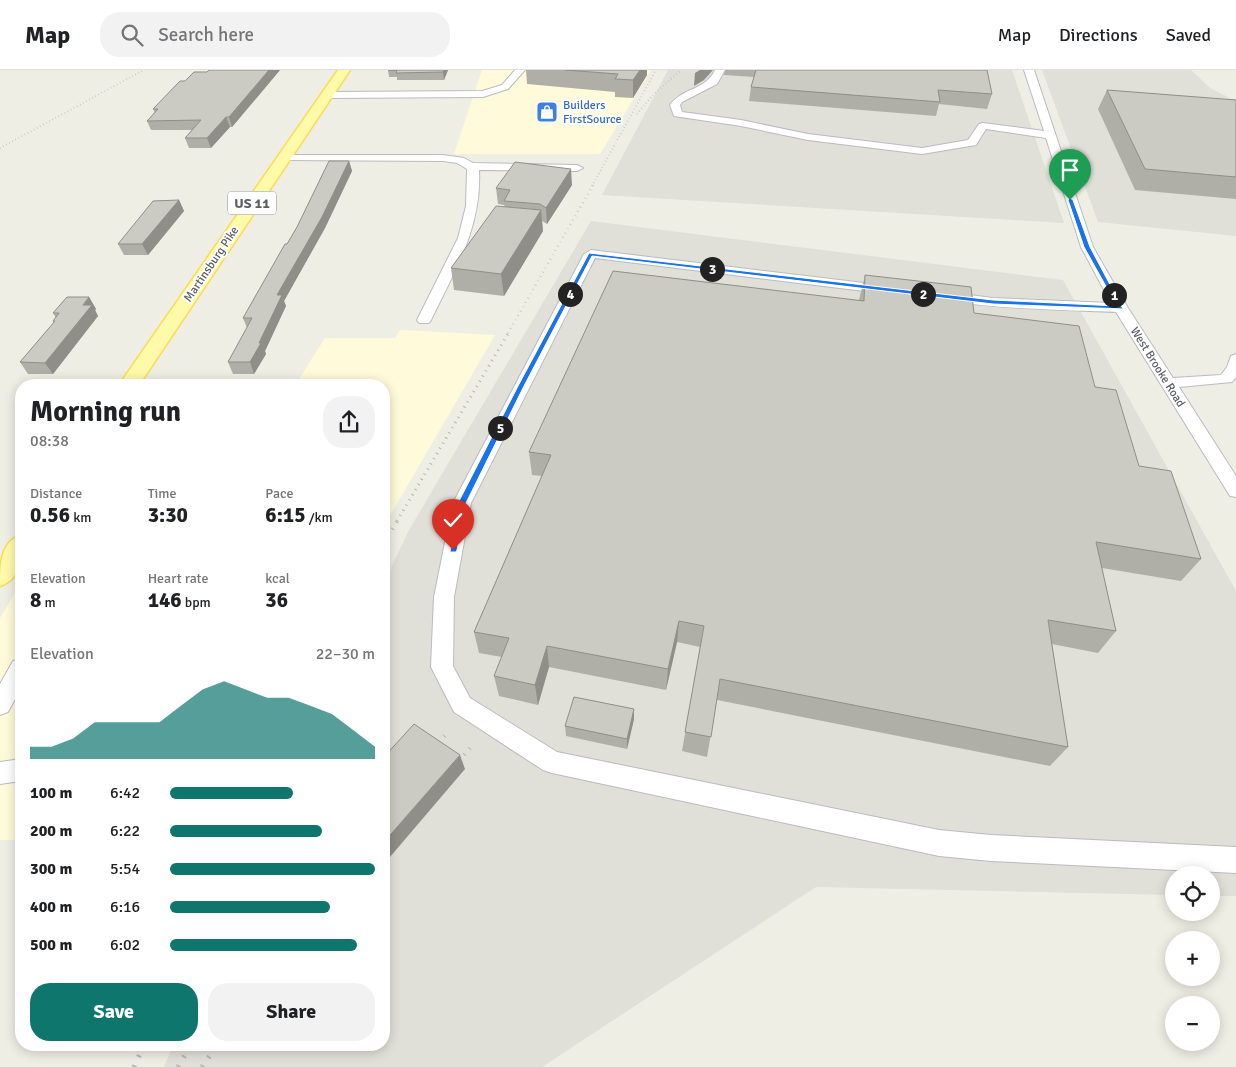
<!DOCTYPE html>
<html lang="en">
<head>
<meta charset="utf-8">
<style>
  body { margin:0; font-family:Signika,sans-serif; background:#f2f2f2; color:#202124; height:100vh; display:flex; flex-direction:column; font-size:19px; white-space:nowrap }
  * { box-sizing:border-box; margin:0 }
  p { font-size:16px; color:#757577 }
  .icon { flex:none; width:28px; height:28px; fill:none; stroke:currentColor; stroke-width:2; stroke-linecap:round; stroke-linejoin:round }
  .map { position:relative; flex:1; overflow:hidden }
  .drawer { position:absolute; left:15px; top:309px; width:375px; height:672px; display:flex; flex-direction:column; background:#fff; border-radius:20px; box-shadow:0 2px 12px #0003 }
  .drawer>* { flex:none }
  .controls { position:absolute; left:1165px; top:796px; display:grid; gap:10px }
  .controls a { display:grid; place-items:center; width:55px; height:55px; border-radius:50%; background:#fff; box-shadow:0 2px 12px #0003; font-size:25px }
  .pin { position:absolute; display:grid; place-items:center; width:42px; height:42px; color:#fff; margin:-51px -21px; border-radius:50% 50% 50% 0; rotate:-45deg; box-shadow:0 0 5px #0007 }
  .pin .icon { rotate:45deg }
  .km { position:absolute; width:25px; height:25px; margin:-12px; border-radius:50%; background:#222; color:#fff; font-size:14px; line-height:25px; text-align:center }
  .round { display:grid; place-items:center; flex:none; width:52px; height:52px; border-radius:20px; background:#f2f2f2 }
  .overview { display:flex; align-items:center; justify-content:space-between; height:85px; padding:0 15px }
  h1 { font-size:28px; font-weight:700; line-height:38px }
  .stats { display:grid; grid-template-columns:repeat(3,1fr); gap:8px; height:85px; padding:5px 15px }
  .stats div { display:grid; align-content:center }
  .stats b { font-size:21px; font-weight:700 }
  .stats small { font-size:14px; font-weight:400 }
  .stats p { font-size:14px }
  .chart { height:140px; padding:10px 15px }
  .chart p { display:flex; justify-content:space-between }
  .chart svg { width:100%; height:90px; margin-top:5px; fill:#0f766e; opacity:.7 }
  .button { display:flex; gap:10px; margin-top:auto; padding:10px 15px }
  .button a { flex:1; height:58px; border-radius:20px; background:#0f766e; color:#fff; font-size:20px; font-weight:700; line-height:58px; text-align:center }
  .button a+a { background:#f2f2f2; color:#202124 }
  ul { padding:0 15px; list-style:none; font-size:16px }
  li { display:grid; grid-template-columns:80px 60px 1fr; align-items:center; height:38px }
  li i { height:12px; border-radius:6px; background:#0f766e }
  header { display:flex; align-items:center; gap:30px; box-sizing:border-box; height:70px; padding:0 25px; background:#fff; border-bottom:1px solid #e0e0e0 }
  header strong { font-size:24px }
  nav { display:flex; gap:28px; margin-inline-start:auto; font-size:18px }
  .search { width:350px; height:45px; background:#f2f2f2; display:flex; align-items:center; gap:12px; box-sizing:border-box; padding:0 18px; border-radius:20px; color:#757577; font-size:19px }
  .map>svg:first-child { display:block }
  .commercial { fill:#fffad9 }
  .industrial { fill:#e0dfd8 }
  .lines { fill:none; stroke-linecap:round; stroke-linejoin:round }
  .minor-casing { stroke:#b9bbc0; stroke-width:2 }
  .major-casing { stroke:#fadc52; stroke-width:3 }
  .minor { fill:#fff; fill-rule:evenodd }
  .major { fill:#fffaa9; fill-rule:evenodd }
  .rail-far4 { stroke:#b5b6b6; stroke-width:2; stroke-dasharray:0.5 3; stroke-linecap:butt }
  .rail-far3 { stroke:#b5b6b6; stroke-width:2.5; stroke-dasharray:0.5 4.5; stroke-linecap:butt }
  .rail-far2 { stroke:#b5b6b6; stroke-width:3; stroke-dasharray:1 5; stroke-linecap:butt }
  .rail-far1 { stroke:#b5b6b6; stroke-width:4; stroke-dasharray:1 7; stroke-linecap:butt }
  .rail { stroke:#b5b6b6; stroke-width:5; stroke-dasharray:2 9; stroke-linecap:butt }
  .wall { fill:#afafa8 }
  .shaded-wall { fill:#8f8e88 }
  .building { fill:#cccbc3; stroke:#8f8e88 }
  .route { fill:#1a73e8; stroke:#fff }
  .labels { text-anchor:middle; stroke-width:4; stroke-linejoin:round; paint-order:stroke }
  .far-shop-label { font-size:12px; fill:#366cbe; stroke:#fff; text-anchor:start }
  .far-street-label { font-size:12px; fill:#5c5f65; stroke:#fff }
  .shield { fill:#fff; stroke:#8d8f93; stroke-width:1 }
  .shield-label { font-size:14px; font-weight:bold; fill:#5c5f65 }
</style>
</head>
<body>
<header>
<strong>Map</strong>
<div class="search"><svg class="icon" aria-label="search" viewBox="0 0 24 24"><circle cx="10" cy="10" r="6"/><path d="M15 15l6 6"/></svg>Search here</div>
<nav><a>Map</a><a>Directions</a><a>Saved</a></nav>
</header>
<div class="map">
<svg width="1236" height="997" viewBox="0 0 1236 997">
  <rect width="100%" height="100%" fill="#efeee4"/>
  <path class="commercial" d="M 482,0 L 651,0 L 600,84 L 454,84 Z
    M 400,260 L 495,265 L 384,456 L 384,315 L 295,315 L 325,268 L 395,268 Z
    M 21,513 L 21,770 L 0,770 L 0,548 Z"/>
  <path class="industrial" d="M 668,0 L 1012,0 L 1064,153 L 602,125 Z
    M 1042,0 L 1191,0 L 1210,18 L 1236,31 L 1236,166 L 1098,152 Z
    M 591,151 L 1063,210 L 1236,521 L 1236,826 L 1211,826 L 1211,805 L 1174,805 L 1174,825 L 816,817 L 542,997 L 164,997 L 173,975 L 384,975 L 384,513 L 409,460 Z"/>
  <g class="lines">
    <g class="minor-casing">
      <path id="minor" d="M 515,0 L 525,0 L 508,19 L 483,27 L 327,28 L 322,25 L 327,22 L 482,21 L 502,15 Z
        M 715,0 L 725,0 L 717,14 L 682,32 L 680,35 L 682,42 L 741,50 L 808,64 L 922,78 L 968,70 L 979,54 L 983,53 L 1044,61 L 1024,0 L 1034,0 L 1093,177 L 1128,238 L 1173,308 L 1221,305 L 1227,297 L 1231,286 L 1236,284 L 1236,307 L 1232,312 L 1179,317 L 1236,406 L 1236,427 L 1230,426 L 1116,242 C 1093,241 947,238 938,226 L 945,222 L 993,228 L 1111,233 L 1081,177 L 1046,68 L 986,59 L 976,75 L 922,84 L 808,70 L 741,56 L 674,46 L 670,35 C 683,17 705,21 715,0 Z
        M 283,85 L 443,85 L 464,88 L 473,93 L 577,95 L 583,98 L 577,101 L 479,100 C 482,157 455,200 431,250 L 429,253 L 419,253 L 417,250 L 458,168 L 466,136 L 467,99 L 457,93 L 443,91 L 279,90 L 277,88 Z
        M 591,180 L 889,216 L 896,220 L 889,224 L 595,188 L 471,433 L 454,527 L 453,596 L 470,628 L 557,682 L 939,760 L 991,765 L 1236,777 L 1236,803 L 991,791 L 939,786 L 552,703 L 543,700 L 454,642 L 431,597 L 434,527 L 453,433 L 584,184 Z
        M 21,589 L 21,618 L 8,642 L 0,645 L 0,614 L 13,591 Z
        M 21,689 L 21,711 L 0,714 L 0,692 Z"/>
    </g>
    <g class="major-casing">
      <path id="major" d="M 338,0 L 350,0 L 139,315 L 119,315 Z
        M 21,465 C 22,485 22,509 0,516 C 0,496 0,472 21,465 Z"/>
    </g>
    <use href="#minor" class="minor"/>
    <use href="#major" class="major"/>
    <path class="rail-far4" d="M 637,44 L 652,26 L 681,0
      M 0,78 L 144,0
      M 592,116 L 656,0"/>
    <path class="rail-far3" d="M 508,263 L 593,115"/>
    <path class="rail-far2" d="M 397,451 L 509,262"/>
    <path class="rail-far1" d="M 384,473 L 398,450
      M 433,678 L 449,661
      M 459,691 L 470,678"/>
    <path class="rail" d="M 456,694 L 460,690
      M 134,997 L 144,975
      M 178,997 L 191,975
      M 202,997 L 217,975"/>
  </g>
  <path class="wall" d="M 280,0 L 232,57 L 230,57 L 211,78 L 189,78 L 185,68 L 192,60 L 151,60 L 147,51 L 155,43 L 153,39 L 185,11 Z
    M 388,0 L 448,0 L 444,10 L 397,10 L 397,7 L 389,7 Z
    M 526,0 L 647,0 L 647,5 L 633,28 L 615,27 L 615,22 L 527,14 Z
    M 725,0 L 987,0 L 992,24 L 987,39 L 939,34 L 936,46 L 749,31 L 751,17 L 754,7 L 724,5 Z
    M 1107,20 L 1236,30 L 1236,129 L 1135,120 L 1098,39 Z
    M 349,91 L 352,101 L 325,158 L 284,231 L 286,236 L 265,281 L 266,284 L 254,304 L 233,304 L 228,292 L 247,258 L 243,248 L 287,174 Z
    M 572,115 L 547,154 L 542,151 L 543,161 L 504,226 L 454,220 L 451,198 L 505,137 L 504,135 L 498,134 L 496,118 Z
    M 179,130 L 184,141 L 148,185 L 124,185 L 118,174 Z
    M 865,205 L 974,243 L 1095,317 L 1139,396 L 1201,489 L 1181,511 L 1102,498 L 1116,561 L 1098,583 L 1052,574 L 1068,677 L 1050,696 L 717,630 L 707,687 L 682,681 L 700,577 L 677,572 L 666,620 L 549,597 L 538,635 L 499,626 L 494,606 L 502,587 L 479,583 L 474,562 L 542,406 L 532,405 L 529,382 L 859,230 Z
    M 89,227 L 96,239 L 95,240 L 98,246 L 53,304 L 28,304 L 20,292 L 54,253 L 53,251 L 56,248 L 53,243 Z
    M 634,649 L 627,679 L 566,666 L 565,656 Z"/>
  <path class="shaded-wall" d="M 269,0 L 280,0 L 232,57 L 229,47 Z
    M 444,0 L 448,0 L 444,10 L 443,2 Z
    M 640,0 L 647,0 L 647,5 L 633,28 L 633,10 Z
    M 700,0 L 713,0 L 704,10 L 694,16 L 695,3 Z
    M 226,47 L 230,57 L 211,78 L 207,68 Z
    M 349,91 L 352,101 L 325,158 L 284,231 L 286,236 L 265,281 L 266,284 L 254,304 L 250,292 L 259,273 L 277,225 Z
    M 571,99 L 572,115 L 547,154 L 546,138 Z
    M 179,130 L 184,141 L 148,185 L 142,174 Z
    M 541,140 L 543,161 L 504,226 L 501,204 Z
    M 89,227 L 96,239 L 95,240 L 98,246 L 53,304 L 45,293 L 83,235 Z
    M 679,551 L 677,572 L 666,620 L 668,599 Z
    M 547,576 L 549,597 L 538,635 L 535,615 Z
    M 634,639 L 634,649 L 627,679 L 627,669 Z
    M 460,685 L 465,699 L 384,794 L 384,772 Z"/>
  <path class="building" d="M 209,0 L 269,0 L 229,47 L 226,47 L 207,68 L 185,68 L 201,50 L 147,51 L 158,39 L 153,39 L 180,11 L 185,11 L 194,2 L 207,2 Z
    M 388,0 L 444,0 L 443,2 L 396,3 L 397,0 Z
    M 565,0 L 640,0 L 633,10 L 615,9 L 618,4 Z
    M 756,0 L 987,0 L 992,24 L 938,20 L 940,32 L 751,17 Z
    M 1107,20 L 1236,30 L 1236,107 L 1145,99 Z
    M 329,91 L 349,91 L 322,147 L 277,225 L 282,225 L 259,273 L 261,273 L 250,292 L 228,292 L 252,248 L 243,248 L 285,174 L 287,174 L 297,157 Z
    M 515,92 L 571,99 L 546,138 L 540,134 L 504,131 L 510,120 L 496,118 Z
    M 179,130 L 142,174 L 118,174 L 153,131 Z
    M 496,136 L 541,140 L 501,204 L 451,198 Z
    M 613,201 L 864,231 L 865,205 L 971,217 L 974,243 L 1079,256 L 1095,317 L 1116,320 L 1139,396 L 1171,401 L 1201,489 L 1096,472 L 1116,561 L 1048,550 L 1068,677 L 720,609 L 711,667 L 685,662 L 704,556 L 679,551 L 668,599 L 547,576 L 535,615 L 494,606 L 509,568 L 474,562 L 551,385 L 529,382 Z
    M 67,227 L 89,227 L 83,235 L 92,235 L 45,293 L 20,292 L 55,251 L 53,251 L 59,243 L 53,243 Z
    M 574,627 L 634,639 L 627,669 L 565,656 Z
    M 414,654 L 460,685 L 384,772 L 384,687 Z"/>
  <path class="route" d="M 1070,128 L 1073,130 L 1090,177 L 1123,239 L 993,234 L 592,186 L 524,316 L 466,433 L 457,480 L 456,482 L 450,482 L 458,433 L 518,316 L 589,183 L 993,230 L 1117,236 L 1084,177 L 1068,130 Z"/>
  <defs>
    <g id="shop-square" transform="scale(1.125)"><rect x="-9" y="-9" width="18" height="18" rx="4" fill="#3f7fe0" stroke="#fff"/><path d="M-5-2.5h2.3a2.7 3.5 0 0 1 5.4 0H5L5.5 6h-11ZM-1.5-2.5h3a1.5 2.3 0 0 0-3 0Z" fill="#fff"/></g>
  </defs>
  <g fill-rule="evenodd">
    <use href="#shop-square" x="547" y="42"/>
  </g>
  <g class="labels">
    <g class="far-shop-label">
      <text x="563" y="39">Builders<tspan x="563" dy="14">FirstSource</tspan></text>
    </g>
    <g class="far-street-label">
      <text transform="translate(211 194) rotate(-56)" y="4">Martinsburg Pike</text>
      <text transform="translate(1158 297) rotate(58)" y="4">West Brooke Road</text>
    </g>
    <rect class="shield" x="228" y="121.5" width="48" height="23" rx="4"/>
    <g class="shield-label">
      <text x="252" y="138">US 11</text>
    </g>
  </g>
</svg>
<div class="controls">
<a><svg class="icon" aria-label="locate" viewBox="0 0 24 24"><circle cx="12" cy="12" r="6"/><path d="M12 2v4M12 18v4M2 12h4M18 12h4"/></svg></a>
<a>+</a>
<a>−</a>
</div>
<div class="pin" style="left:1070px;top:130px;background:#1e9e55"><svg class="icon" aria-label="arrive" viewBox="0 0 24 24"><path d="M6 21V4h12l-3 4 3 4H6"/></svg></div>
<div class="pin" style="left:453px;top:480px;background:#d93025"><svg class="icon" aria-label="check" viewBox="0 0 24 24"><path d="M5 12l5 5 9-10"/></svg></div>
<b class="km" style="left:1114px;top:225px">1</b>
<b class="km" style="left:923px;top:224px">2</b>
<b class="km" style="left:712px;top:199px">3</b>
<b class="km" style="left:570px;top:224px">4</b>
<b class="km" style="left:500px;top:358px">5</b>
<section class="drawer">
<div class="overview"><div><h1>Morning run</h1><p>08:38</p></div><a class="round"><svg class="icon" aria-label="share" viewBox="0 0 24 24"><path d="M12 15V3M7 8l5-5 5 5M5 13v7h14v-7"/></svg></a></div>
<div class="stats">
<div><p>Distance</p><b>0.56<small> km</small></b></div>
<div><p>Time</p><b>3:30</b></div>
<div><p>Pace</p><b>6:15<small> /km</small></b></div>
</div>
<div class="stats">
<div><p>Elevation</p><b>8<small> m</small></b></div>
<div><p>Heart rate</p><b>146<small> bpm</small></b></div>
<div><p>kcal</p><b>36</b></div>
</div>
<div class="chart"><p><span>Elevation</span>22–30 m</p>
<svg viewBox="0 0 160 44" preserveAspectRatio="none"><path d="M0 44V38L10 38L20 34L30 26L40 26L50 26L60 26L70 18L80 10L90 6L100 10L110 14L120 14L130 18L140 22L150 30L160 38V44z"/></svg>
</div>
<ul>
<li><b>100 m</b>6:42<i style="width:60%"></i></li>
<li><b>200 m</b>6:22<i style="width:74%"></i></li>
<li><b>300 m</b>5:54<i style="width:100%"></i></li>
<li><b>400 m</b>6:16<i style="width:78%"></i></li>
<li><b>500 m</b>6:02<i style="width:91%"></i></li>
</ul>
<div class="button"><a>Save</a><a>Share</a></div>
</section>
</div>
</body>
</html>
